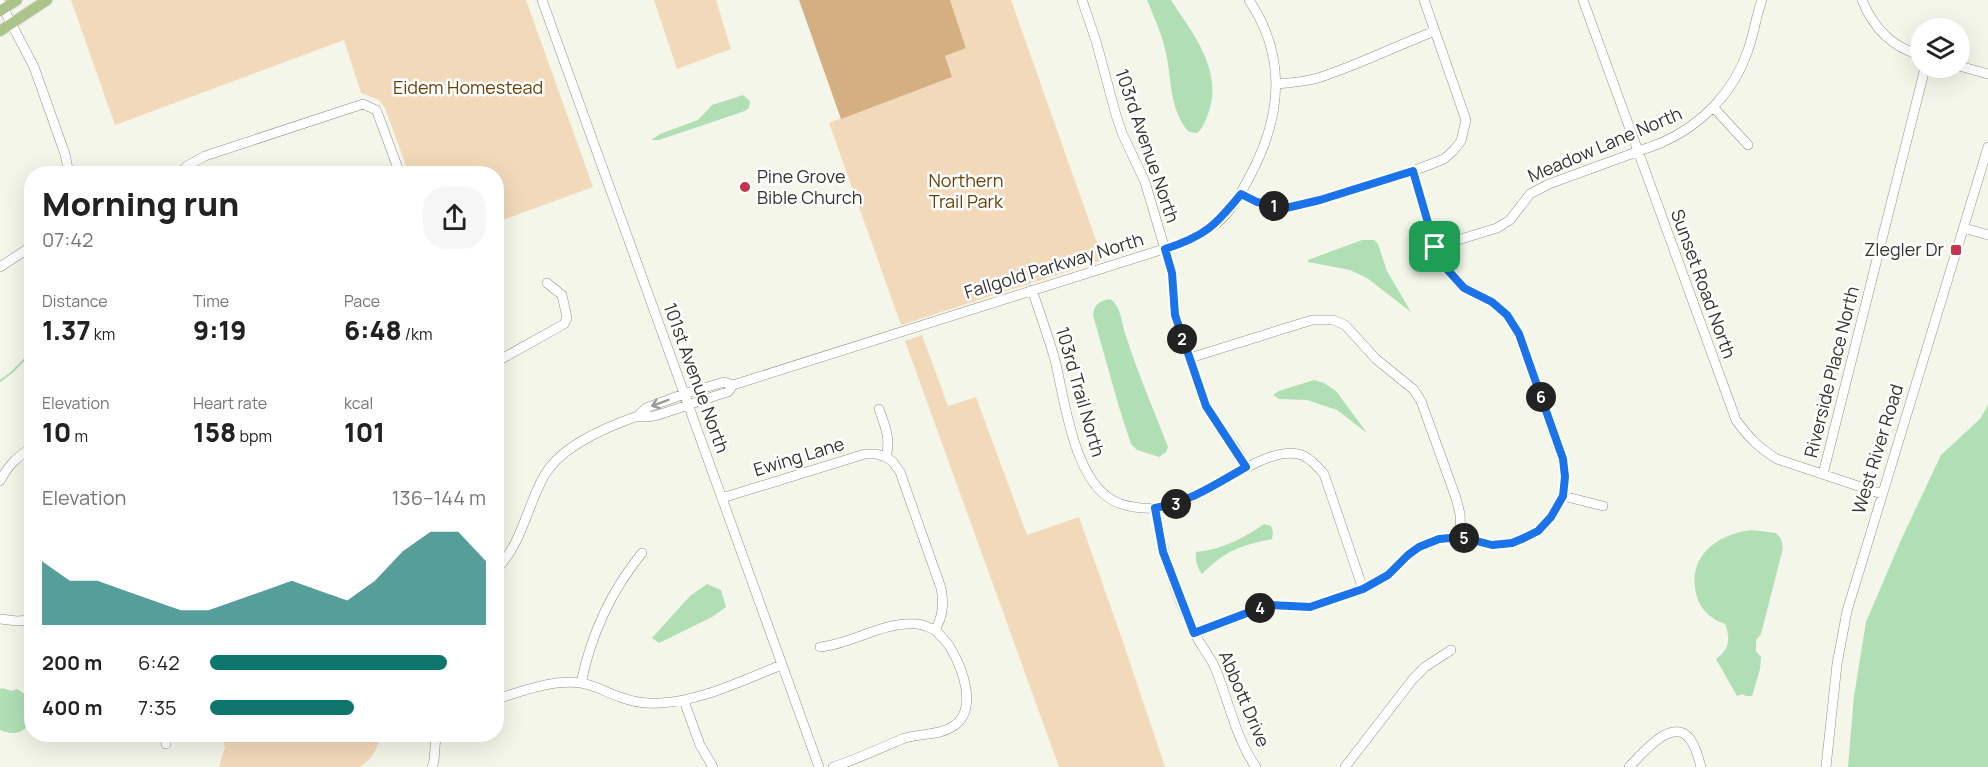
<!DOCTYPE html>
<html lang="en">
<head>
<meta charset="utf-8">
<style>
  body { margin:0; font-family:Manrope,sans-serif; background:#f6f6f6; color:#222; height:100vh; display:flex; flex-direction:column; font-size:22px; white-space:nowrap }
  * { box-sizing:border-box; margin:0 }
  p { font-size:20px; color:#767676 }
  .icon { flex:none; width:33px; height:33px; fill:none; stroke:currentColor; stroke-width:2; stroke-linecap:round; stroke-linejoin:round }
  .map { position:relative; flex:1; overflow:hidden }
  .side { position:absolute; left:24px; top:166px; width:480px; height:576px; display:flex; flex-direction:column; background:#fff; border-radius:24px; box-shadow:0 6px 24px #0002 }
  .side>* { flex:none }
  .buttons { position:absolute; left:1910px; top:18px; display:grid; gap:12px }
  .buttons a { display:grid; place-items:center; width:60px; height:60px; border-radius:50%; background:#fff; box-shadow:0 6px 24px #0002; font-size:30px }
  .pin { position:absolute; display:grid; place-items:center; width:51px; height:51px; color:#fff; margin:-26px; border-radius:12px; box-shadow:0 3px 9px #0006 }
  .km { position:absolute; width:30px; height:30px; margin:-15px; border-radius:50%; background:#222; color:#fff; font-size:16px; line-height:30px; text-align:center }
  .round { display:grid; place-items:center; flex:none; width:63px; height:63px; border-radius:24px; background:#f6f6f6 }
  .overview { display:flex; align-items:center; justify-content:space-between; height:102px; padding:0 18px }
  h1 { font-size:33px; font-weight:800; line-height:45px }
  .figures { display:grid; grid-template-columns:repeat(3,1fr); gap:9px; height:102px; padding:6px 18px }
  .figures div { display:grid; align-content:center }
  .figures b { font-size:26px; font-weight:800 }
  .figures small { font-size:16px; font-weight:400 }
  .figures p { font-size:16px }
  .chart { height:168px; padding:12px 18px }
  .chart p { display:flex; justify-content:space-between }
  .chart svg { width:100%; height:108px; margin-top:6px; fill:#0f766e; opacity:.7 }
  ul { padding:0 18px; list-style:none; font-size:20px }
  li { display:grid; grid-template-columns:96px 72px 1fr; align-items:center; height:45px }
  li i { height:15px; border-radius:8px; background:#0f766e }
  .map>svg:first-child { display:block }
  .green { fill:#f2d9ba }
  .forest { fill:#d3af82 }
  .water { fill:#b0deb5 }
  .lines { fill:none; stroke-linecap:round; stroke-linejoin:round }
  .stream { stroke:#b0deb5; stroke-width:2 }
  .minor-casing { stroke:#939388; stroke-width:10 }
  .major-casing { stroke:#d6d7d6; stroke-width:12 }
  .minor { stroke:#fff; stroke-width:9 }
  .major { stroke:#acc48a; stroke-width:10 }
  .oneway { stroke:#9a9a98 }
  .route-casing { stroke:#fff; stroke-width:12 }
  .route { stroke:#1a73e8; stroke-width:8 }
  .poi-dot { fill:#c53551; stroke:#fff; stroke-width:2 }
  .labels { text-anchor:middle; stroke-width:5; stroke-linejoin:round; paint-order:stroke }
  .park-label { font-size:18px; fill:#67430b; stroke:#fff }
  .street-label { font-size:18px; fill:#343530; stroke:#fff }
  .poi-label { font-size:18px; fill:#343530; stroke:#fff; text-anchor:start }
</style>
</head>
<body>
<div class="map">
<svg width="1988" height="767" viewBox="0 0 1988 767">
  <rect width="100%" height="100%" fill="#f5f6ea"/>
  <path class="green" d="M 71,0 L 526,0 L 593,187 L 497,222 L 496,174 L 409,174 L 385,108 L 379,100 L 361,93 L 344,40 L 115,125 Z
    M 654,0 L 716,0 L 731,49 L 677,69 Z
    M 950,0 L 1011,0 L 1103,260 L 901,325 L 829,123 L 952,77 L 945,56 L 966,48 Z
    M 922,335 L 948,406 L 976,397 L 1027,535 L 1079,517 L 1122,639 L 1165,767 L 1059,767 L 905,341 Z
    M 221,735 L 380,735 C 378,749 372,760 359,767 L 219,767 L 225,747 Z"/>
  <path class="forest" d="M 799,0 L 950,0 L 966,48 L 945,56 L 952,77 L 841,119 Z"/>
  <path class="water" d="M 1147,0 L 1171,0 C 1193,34 1224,71 1208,114 C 1205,122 1203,128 1197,133 L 1189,132 C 1169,110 1172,80 1166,53 C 1162,34 1154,17 1147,0 Z
    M 743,95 L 750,101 L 749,108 L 745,111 L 659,140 L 651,140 L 660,134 L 698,120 L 712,105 Z
    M 1362,240 L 1374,240 L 1378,244 L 1387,271 L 1411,312 L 1367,278 L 1350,270 L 1308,262 L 1308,260 Z
    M 1110,299 C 1121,305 1122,325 1126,336 C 1138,374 1154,410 1168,447 L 1166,452 L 1159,457 L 1137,450 L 1131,444 L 1119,407 L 1093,315 C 1094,304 1100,301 1110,299 Z
    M 1314,380 L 1324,383 L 1336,391 L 1367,433 L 1337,410 L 1307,400 L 1279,399 L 1273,395 L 1279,391 Z
    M 1988,405 L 1988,767 L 1848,767 L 1854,696 L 1866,622 L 1901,540 L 1941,455 L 1980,419 Z
    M 1264,524 L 1271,526 L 1273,532 L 1272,539 C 1239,546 1226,550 1202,574 C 1197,568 1195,560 1196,552 C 1221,550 1244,538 1264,524 Z
    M 1752,530 L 1776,533 L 1781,539 L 1783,548 L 1761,634 L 1756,640 L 1756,651 L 1761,657 L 1760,669 L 1752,696 L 1746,696 L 1742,694 L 1737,696 L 1716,659 C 1729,650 1731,639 1725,624 C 1713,620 1703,612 1698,600 C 1684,560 1714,534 1752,530 Z
    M 707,584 L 721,590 L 726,607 L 712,617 L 659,643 L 652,638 L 690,596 Z
    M 2,688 L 12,691 L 17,689 L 31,698 L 31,724 C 20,733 15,736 0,730 L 0,689 Z"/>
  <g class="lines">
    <path class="stream" d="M 0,381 L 11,373 L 32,352"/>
    <g class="minor-casing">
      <path id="minor" d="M 542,0 L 819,767
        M 1082,0 L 1096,41 L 1116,115 L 1122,133 L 1145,182 L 1172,273 L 1175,315 L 1206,406 L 1217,424 L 1234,446 L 1246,467
        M 1583,0 L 1736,420 C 1748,437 1759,448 1777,459 L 1882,494
        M 1862,0 C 1873,27 1892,47 1920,55
        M 0,2 L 34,67 L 65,154 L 69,174
        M 1959,66 L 1988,74
        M 1276,84 C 1290,83 1304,82 1318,78 C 1358,65 1396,46 1435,31
        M 1714,108 L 1748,145
        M 180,174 L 187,166 L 205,156 L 363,104 L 376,110 L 379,117 L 400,174
        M 1241,194 L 1257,203 L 1286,208 L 1320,200 L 1413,171 L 1444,159 L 1453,151 L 1461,141 L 1466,120 L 1424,0
        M 1964,228 L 1988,235
        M 1435,247 L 1497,228 L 1510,220 L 1530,194 L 1549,184 L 1661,143 C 1702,125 1734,92 1748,50 C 1754,34 1756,16 1762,0
        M 0,267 L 32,246
        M 1032,290 C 1040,313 1048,336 1055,360 C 1065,400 1074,489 1121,504 C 1137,509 1158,510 1175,505 C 1208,496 1271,440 1304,456 C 1312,460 1318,467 1324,474 L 1363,589
        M 1190,358 L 1312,320 L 1333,320 L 1345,325 L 1376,359 L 1413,389 L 1421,401 L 1456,498 L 1460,514 L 1461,537
        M 496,362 L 564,324 L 567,318 L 562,295 L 547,283
        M 638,416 L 646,408 L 684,394 L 724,382 L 733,385
        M 1823,474 L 1925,68
        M 0,481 C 8,466 16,457 32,448
        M 1563,496 L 1603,506
        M 722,498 L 865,454 L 876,454 L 886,457
        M 1155,508 C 1162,551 1174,591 1193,630 C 1199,644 1210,655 1216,670 C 1229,702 1236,739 1256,767
        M 496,570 C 522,544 527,506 544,476 C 561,446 604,428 635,417 C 641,416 648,417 654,416 C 679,409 703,399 728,392 L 733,385 L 1186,242 C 1196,236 1207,231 1217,223 C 1232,211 1242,191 1251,174 C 1282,115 1287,57 1249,0
        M 0,619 L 17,621 L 32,620
        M 1194,633 L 1268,605 L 1310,607 L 1363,589 L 1388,575 L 1408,555 L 1419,547 L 1439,539 L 1461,537 L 1492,545 L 1512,543 L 1524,538 L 1538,531 L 1551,517 L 1563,496 L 1565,477 L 1562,459 L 1519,334 L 1507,315 L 1492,302 L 1464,287 L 1445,267 L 1435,247 L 1413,171
        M 820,647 C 853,644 883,621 917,624 C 923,624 929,628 935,630
        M 581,683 C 591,635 611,591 642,553
        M 496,699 C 524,691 552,679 581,683 C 595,685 607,693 620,697 C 633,702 647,704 660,703 C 699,702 745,679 782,665
        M 684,701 L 700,745 L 713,767
        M 165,735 L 166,744
        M 432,767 L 434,761 L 436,735
        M 833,767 C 857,759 879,749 902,739 C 918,733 938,736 952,727 C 979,711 963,669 950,647 C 946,641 940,635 935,630 C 943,616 944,604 941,588 L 900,472 L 893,462 L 886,457 C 891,439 885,426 879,409
        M 1345,767 L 1413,679 L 1425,667 L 1451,650
        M 1629,767 C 1643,753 1676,711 1693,744 C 1697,751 1699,760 1701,767
        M 1826,767 L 1837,664 L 1847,611 L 1988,147"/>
    </g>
    <g class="major-casing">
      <path id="major" d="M 0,11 L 17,0
        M 0,31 L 47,0"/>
    </g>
    <use href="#minor" class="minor"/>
    <use href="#major" class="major"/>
  </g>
  <defs><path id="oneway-shaft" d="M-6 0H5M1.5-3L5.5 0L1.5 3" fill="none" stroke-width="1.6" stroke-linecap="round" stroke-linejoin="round" transform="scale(1.5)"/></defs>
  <use class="oneway" href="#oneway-shaft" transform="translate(660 403) rotate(160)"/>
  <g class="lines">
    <g class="route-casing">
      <path id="route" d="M 1413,171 L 1435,247 L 1445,267 L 1464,288 L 1492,302 L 1507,315 L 1519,334 L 1563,459 L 1565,477 L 1563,496 L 1551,517 L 1538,531 L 1524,538 L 1512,543 L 1492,545 L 1461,537 L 1439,539 L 1419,547 L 1408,555 L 1388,575 L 1363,589 L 1310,607 L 1268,605 L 1194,633 L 1163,552 L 1155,508 C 1190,502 1216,484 1246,467 L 1206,406 L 1175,315 L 1172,273 L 1165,249 C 1205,236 1215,226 1241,194 L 1257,202 L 1286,208 L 1320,200 Z"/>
    </g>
    <use href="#route" class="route"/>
  </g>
  <g class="poi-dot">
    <circle cx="745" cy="187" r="6"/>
    <rect x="1950" y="244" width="12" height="12" rx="3"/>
  </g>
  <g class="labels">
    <g class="park-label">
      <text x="468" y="94">Eidem Homestead</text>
      <text x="966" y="187">Northern<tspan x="966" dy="21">Trail Park</tspan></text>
    </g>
    <g class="street-label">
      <text transform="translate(1605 145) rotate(-23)" y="6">Meadow Lane North</text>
      <text transform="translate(1147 146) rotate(71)" y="6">103rd Avenue North</text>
      <text transform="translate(1054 266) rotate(-17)" y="6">Fallgold Parkway North</text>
      <text transform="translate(1703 284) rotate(70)" y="6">Sunset Road North</text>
      <text transform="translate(1832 372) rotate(-76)" y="6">Riverside Place North</text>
      <text transform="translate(696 378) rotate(70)" y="6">101st Avenue North</text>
      <text transform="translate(1080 392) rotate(74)" y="6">103rd Trail North</text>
      <text transform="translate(1878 449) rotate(-73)" y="6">West River Road</text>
      <text transform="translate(799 457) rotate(-17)" y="6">Ewing Lane</text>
      <text transform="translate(1244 699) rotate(67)" y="6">Abbott Drive</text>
    </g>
    <g class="poi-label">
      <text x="757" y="183">Pine Grove<tspan x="757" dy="21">Bible Church</tspan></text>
      <text x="1944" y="256" text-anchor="end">ZIegler Dr</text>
    </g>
  </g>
</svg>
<div class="buttons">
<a><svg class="icon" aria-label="layers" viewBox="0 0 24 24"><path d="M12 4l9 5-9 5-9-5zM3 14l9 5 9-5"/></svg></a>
</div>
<div class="pin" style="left:1435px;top:247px;background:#1e9e55"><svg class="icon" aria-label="arrive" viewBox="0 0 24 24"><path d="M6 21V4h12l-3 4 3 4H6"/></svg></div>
<b class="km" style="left:1274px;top:206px">1</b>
<b class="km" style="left:1182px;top:339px">2</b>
<b class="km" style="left:1176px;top:504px">3</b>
<b class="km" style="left:1260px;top:608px">4</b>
<b class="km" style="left:1464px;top:538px">5</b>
<b class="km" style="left:1541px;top:397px">6</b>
<section class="side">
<div class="overview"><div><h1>Morning run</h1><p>07:42</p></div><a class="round"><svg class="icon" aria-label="share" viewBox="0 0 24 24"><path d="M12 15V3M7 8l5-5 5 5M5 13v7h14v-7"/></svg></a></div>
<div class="figures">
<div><p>Distance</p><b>1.37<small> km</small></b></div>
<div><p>Time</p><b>9:19</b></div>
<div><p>Pace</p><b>6:48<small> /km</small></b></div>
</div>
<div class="figures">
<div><p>Elevation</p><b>10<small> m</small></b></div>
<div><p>Heart rate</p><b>158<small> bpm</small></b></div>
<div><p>kcal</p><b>101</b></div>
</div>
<div class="chart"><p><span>Elevation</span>136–144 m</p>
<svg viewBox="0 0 160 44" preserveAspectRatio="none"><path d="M0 44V18L10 26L20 26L30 30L40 34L50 38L60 38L70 34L80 30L90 26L100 30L110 34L120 26L130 14L140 6L150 6L160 18V44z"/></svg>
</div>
<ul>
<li><b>200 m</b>6:42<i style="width:86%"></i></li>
<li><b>400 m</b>7:35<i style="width:52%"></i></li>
</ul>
</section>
</div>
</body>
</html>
